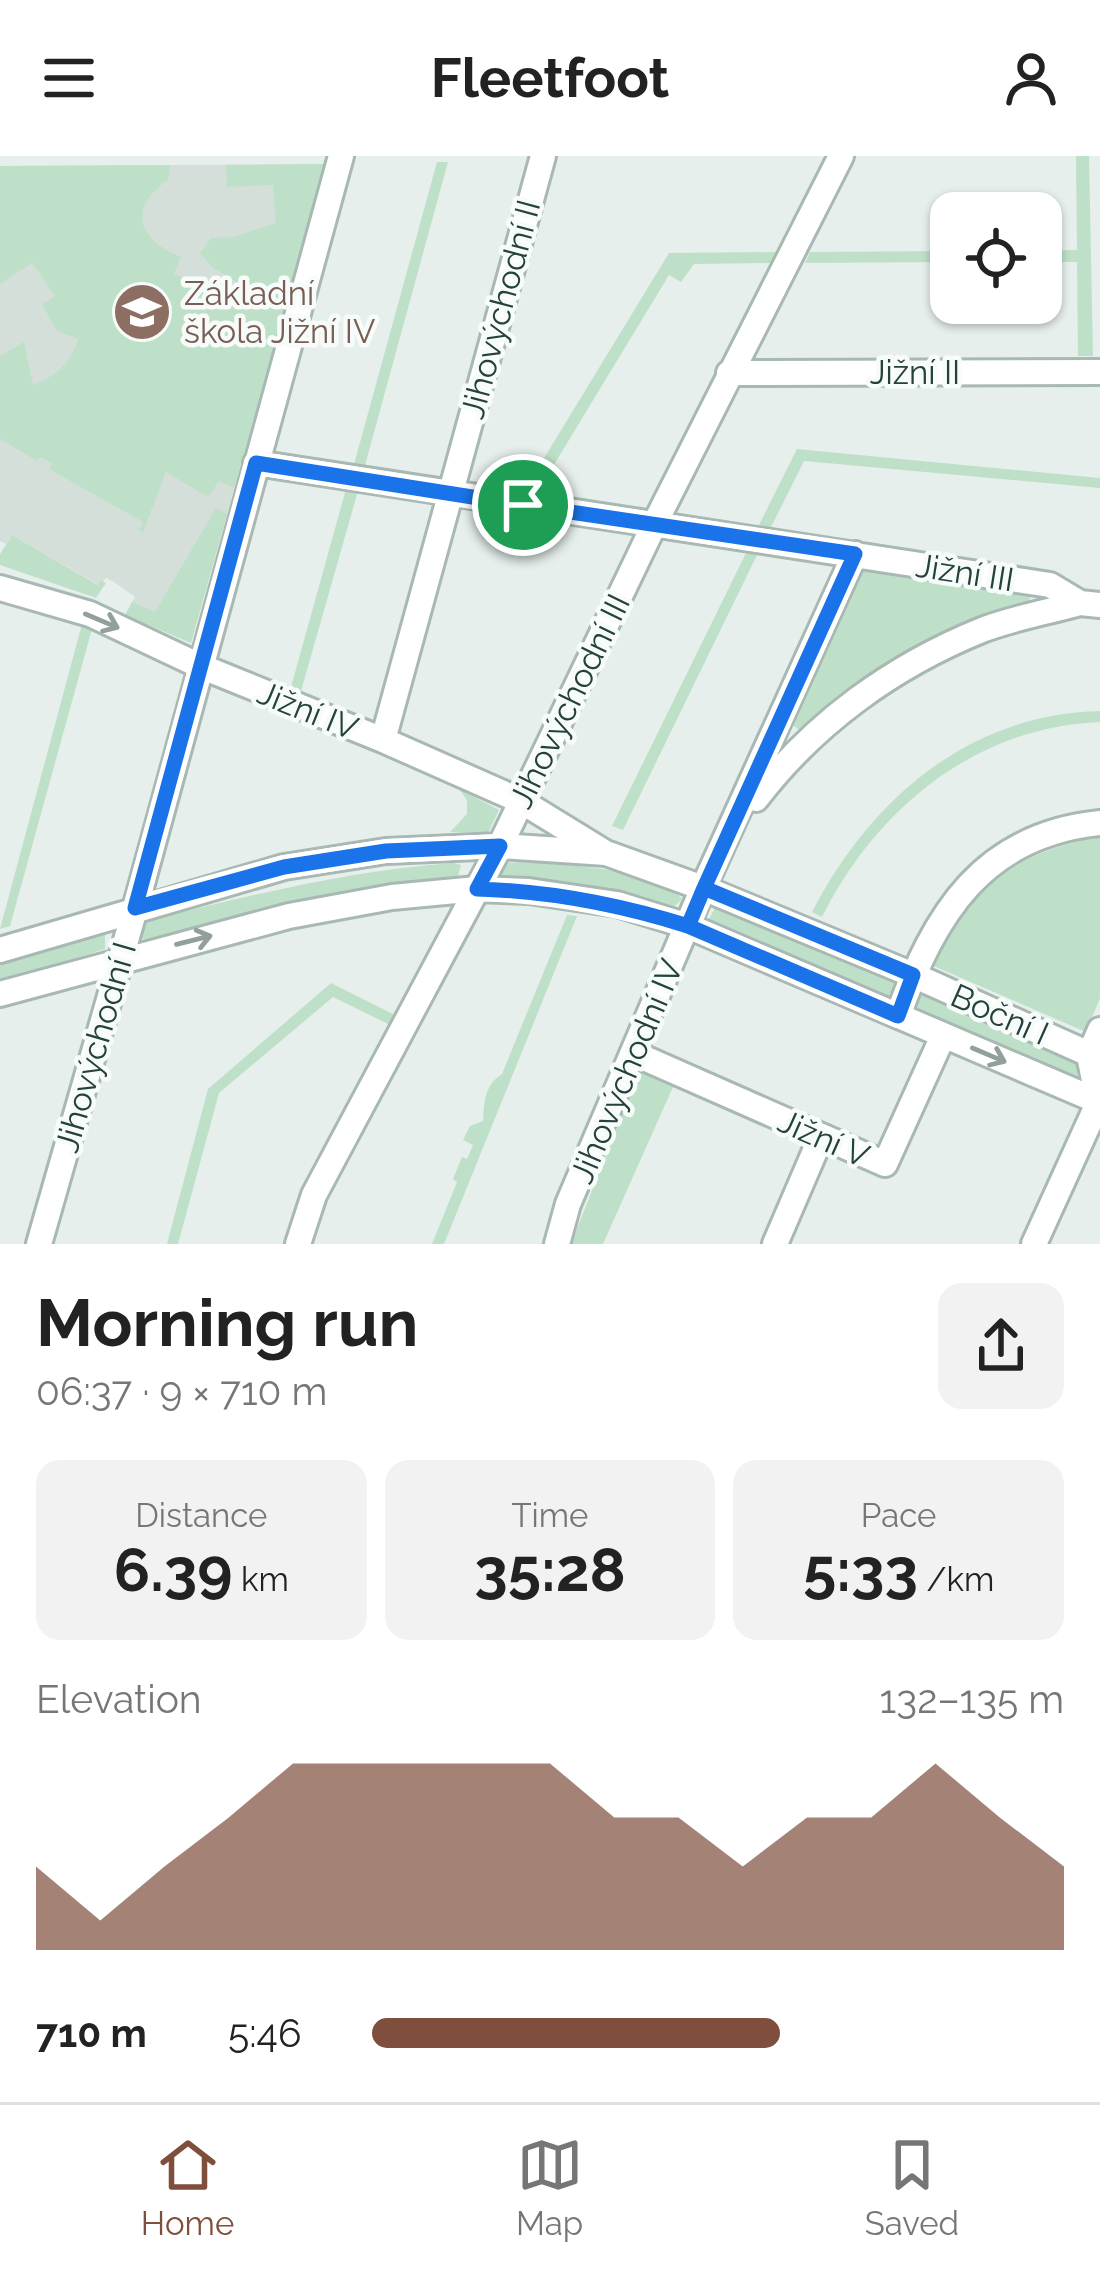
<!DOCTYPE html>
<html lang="en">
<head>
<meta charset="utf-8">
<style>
  body { margin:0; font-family:Raleway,sans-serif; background:#f2f2f2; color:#222; height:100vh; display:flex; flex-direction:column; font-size:45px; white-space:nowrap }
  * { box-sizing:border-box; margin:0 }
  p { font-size:39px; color:#767676 }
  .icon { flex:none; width:66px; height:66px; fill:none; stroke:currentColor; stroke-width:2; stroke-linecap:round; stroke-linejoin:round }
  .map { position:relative; height:1088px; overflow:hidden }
  .side { display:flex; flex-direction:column; background:#fff; flex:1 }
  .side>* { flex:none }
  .fabs { position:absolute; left:930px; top:36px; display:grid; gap:24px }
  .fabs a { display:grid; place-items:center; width:132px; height:132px; border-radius:24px; background:#fff; box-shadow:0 3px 9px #0004; font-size:60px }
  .pin { position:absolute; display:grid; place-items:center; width:102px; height:102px; color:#fff; margin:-51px; border:6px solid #fff; border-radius:50%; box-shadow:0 3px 12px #0007 }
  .round { display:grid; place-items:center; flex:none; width:126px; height:126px; border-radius:24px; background:#f2f2f2 }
  .head { display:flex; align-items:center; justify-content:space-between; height:204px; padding:0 36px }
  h1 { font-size:66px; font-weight:700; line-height:90px }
  .stats { display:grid; grid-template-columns:repeat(3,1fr); gap:18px; height:204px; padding:12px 36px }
  .stats div { display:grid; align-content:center; border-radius:24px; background:#f2f2f2; text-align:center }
  .stats b { font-size:60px; font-weight:700 }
  .stats small { font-size:33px; font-weight:400 }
  .stats p { font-size:33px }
  .chart { height:336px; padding:24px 36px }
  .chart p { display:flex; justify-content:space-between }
  .chart svg { width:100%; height:216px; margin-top:12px; fill:#804e3d; opacity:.7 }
  ul { padding:0 36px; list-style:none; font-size:39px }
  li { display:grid; grid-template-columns:192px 144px 1fr; align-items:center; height:90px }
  li i { height:30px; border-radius:15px; background:#804e3d }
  header { display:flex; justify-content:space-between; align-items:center; height:156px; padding:0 36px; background:#fff; font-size:54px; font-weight:700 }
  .dock { display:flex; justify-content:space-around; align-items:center; height:168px; border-top:3px solid #e0e0e0; background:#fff; font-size:33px; color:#767676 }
  .dock a { display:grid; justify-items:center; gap:6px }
  .dock .active { color:#804e3d }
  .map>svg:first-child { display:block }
  .built { fill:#d4dfda }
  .green { fill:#bfe0c8 }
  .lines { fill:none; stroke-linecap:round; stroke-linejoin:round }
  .minor-casing { stroke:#a8b8b2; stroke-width:30 }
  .minor { stroke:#fff; stroke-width:24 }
  .oneway { stroke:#92a09c }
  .route-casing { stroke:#fff; stroke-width:24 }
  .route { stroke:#1a73e8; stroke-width:15 }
  .labels { text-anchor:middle; stroke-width:9; stroke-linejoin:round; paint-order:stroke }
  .education-label { font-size:33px; fill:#785e54; stroke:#f7fbf9; text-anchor:start }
  .street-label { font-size:33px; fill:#24423a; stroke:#f7fbf9 }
</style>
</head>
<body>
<header><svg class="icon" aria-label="menu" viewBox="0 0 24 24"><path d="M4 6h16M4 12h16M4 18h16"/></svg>Fleetfoot<svg class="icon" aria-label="person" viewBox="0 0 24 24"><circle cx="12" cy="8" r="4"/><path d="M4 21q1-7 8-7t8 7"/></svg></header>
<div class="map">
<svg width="1100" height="1088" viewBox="0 0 1100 1088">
  <rect width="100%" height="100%" fill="#e6efeb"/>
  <path class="built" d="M 325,8 L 191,487 L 125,459 L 135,441 L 114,426 L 106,422 L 99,429 L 12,379 L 6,388 L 0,385 L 0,10 Z"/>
  <path class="green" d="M 1076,0 L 1089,0 L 1093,200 L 1078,200 L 1077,106 L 1041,106 L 1041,95 L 1077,94 Z
    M 437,6 L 448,6 L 364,313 L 353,312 Z
    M 325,8 L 234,332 L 219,325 L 208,341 L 166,316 L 143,376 L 139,374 L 143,366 L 49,313 L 52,307 L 40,301 L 37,305 L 0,283 L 0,200 L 24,186 L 33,229 C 56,220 72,206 78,183 L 56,174 L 42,148 L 55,140 L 32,107 L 0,128 L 0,10 L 170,9 L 168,24 C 127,52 138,84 181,101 L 174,118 L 248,148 L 251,135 L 212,111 L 200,97 L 211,82 L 233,81 L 276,67 L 273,29 L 227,31 L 226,9 Z
    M 951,95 L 951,106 L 805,107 L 810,96 Z
    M 777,96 L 772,107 L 694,108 L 681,126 L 669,119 L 535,340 L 524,335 L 669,97 Z
    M 797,293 L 1100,322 L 1100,332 L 804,305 L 769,375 L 757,373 Z
    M 346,333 L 358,335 L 301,535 L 291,531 Z
    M 216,352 L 227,358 L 191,487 L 125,459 L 132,446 L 155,456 Z
    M 12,379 L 98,429 L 101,424 L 106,427 L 96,442 L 0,409 L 0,398 Z
    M 748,393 L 759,395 L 623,674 L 612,670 Z
    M 860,406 L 1028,435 L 1030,442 L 1026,451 C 930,474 874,509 800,574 L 789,567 Z
    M 82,468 L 92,473 L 10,770 L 0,773 Z
    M 1100,555 L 1100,566 C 975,571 876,653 822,761 L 812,756 C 870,644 968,558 1100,555 Z
    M 459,633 L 499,654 L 488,677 L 450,676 L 467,658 L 467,644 Z
    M 1100,680 L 1100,842 L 1086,876 L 929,808 C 977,729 1009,699 1100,680 Z
    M 533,706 C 569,710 662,713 682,743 L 675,750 L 612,734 L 497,722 L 495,716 L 503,707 Z
    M 453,707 L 461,709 L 457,724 C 350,732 248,758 144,784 L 137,777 L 139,767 C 243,741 345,715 453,707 Z
    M 716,750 L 896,828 L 894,843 L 708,765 Z
    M 567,759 L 577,760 L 444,1088 L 432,1088 L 457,1026 L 453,1023 L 462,1001 L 467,1003 L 473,989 L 463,984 L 470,970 L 483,965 C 484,948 484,929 502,918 Z
    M 98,778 L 105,779 L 105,793 L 0,826 L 0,807 Z
    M 331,827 L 395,859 L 390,869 L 333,841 L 219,937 L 178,1088 L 167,1088 L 208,933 Z
    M 915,840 L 926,840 L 1077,906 L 1077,920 L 1072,922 L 916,856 Z
    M 645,909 L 673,931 L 603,1088 L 571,1088 L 639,915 Z"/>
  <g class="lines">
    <g class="minor-casing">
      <path id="minor" d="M 729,217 L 1100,216
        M 256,307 L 1050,429 L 1080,447 L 1100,449
        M 0,432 L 90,458 L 200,510 L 383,584 L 521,645 L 604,696
        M 383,584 L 543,0
        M 756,643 C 814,567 893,510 982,474 C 1013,462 1048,456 1080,447
        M 0,794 L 284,711 L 386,695 L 500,690 L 606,697 L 703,732 L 913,819 L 1100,903
        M 0,838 L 289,760 L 392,741 L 477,733 L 529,735 L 617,748 L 688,770 L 1100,946
        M 898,859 C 935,758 982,679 1100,667
        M 635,898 L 885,1008 L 943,880
        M 1098,945 L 1089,899 L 1100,874
        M 39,1088 L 135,753 L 341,0
        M 298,1088 L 314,1039 L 500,690 L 654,369 L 841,0
        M 557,1088 L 568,1048 L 703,732 L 855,398
        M 775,1088 L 821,981
        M 1034,1088 L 1100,943"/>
    </g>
    <use href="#minor" class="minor"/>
  </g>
  <defs><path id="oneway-shaft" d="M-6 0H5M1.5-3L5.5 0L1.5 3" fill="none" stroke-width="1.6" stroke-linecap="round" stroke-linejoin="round" transform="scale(3)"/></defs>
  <g class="oneway">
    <use href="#oneway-shaft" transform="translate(102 465) rotate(23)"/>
    <use href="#oneway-shaft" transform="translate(194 784) rotate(-14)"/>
    <use href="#oneway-shaft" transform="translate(989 899) rotate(23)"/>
  </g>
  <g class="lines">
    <g class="route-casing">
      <path id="route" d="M 523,349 L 256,307 L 135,752 L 284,711 L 386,695 L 500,690 L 477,733 C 551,735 618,748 688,770 L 704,732 L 913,819 L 898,860 L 688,770 L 704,732 L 855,398 L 523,349"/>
    </g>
    <use href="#route" class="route"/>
  </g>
  <defs>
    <g id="school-disc" transform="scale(3)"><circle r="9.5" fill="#8d6e63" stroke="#f7fbf9"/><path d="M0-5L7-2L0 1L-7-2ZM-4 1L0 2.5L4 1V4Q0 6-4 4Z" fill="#fff"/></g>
  </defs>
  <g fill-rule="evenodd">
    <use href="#school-disc" x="142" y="156"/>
  </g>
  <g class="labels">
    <g class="education-label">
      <text x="184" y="149">Základní<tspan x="184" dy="38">škola Jižní IV</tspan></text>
    </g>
    <g class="street-label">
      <text transform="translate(500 153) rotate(-75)" y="12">Jihovýchodní II</text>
      <text x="915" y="228">Jižní II</text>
      <text transform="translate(965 416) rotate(9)" y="12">Jižní III</text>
      <text transform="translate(569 545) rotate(-64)" y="12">Jihovýchodní III</text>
      <text transform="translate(308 554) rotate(22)" y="12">Jižní IV</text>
      <text transform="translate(1000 858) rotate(24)" y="12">Boční I</text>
      <text transform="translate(95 891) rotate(-74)" y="12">Jihovýchodní I</text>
      <text transform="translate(626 915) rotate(-67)" y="12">Jihovýchodní IV</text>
      <text transform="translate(824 982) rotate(24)" y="12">Jižní V</text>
    </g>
  </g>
</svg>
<div class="fabs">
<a><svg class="icon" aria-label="locate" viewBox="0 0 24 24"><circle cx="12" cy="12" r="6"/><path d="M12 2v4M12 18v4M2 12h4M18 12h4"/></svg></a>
</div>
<div class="pin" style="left:523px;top:349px;background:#1e9e55"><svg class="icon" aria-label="arrive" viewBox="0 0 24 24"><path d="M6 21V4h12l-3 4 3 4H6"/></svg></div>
</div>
<section class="side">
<div class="head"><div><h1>Morning run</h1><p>06:37 · 9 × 710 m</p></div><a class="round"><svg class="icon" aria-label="share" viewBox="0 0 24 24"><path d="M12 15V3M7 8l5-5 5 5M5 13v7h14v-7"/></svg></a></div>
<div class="stats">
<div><p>Distance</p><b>6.39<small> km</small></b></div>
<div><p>Time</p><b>35:28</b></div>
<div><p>Pace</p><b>5:33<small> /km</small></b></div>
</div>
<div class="chart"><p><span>Elevation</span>132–135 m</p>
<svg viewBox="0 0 160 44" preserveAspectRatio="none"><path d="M0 44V27L10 38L20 27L30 17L40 6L50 6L60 6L70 6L80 6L90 17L100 17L110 27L120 17L130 17L140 6L150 17L160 27V44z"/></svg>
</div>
<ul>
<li><b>710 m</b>5:46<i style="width:59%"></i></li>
</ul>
</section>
<nav class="dock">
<a class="active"><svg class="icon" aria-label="home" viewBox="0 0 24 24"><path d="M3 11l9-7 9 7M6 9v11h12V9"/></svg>Home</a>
<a><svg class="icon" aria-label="map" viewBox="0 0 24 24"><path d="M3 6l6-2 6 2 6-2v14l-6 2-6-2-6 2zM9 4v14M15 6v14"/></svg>Map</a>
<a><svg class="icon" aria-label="saved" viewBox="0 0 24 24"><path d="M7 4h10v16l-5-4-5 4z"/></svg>Saved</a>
</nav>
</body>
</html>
